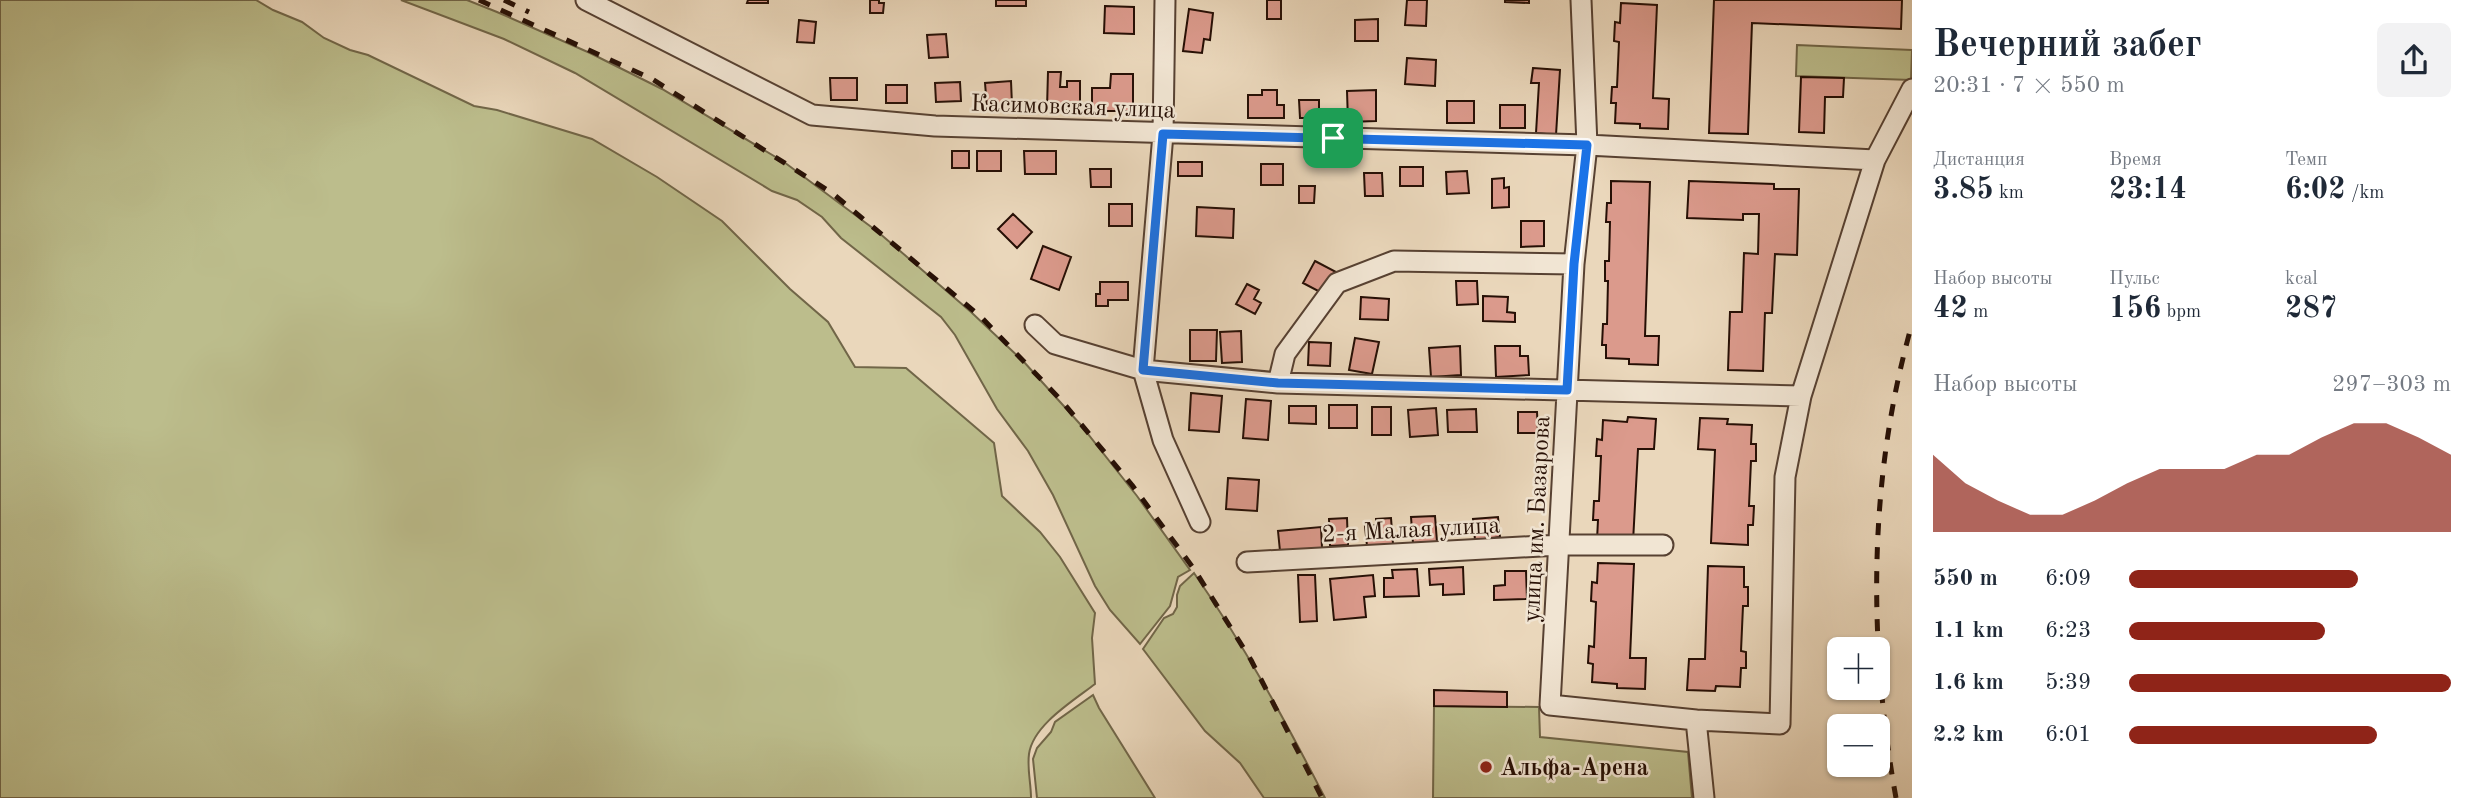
<!DOCTYPE html>
<html lang="ru">
<head>
<meta charset="utf-8">
<style>
  body { margin:0; font-family:"Old Standard TT",serif; background:#f2f2f3; color:#1f2937; height:100vh; display:flex; flex-direction:column; font-size:26px; white-space:nowrap }
  * { box-sizing:border-box; margin:0 }
  p { font-size:23px; color:#747a83 }
  .icon { flex:none; width:38px; height:38px; fill:none; stroke:currentColor; stroke-width:2; stroke-linecap:round; stroke-linejoin:round }
  .map { position:relative; flex:1; overflow:hidden }
  .panel { display:flex; flex-direction:column; background:#fff; width:560px }
  .panel>* { flex:none }
  .buttons { position:absolute; left:1827px; top:637px; display:grid; gap:14px }
  .buttons a { display:grid; place-items:center; width:63px; height:63px; border-radius:10px; background:#fff; box-shadow:0 2px 5px #0004; font-size:35px }
  .pin { position:absolute; display:grid; place-items:center; width:60px; height:60px; color:#fff; margin:-30px; border-radius:14px; box-shadow:0 4px 10px #0006 }
  .round { display:grid; place-items:center; flex:none; width:74px; height:74px; border-radius:10px; background:#f2f2f3 }
  .overview { display:flex; align-items:center; justify-content:space-between; height:119px; padding:0 21px }
  h1 { font-size:38px; font-weight:800; line-height:52px }
  .figures { display:grid; grid-template-columns:repeat(3,1fr); gap:10px; height:119px; padding:7px 21px }
  .figures div { display:grid; align-content:center }
  .figures b { font-size:30px; font-weight:800 }
  .figures small { font-size:19px; font-weight:400 }
  .figures p { font-size:19px }
  .chart { height:196px; padding:14px 21px }
  .chart p { display:flex; justify-content:space-between }
  .chart svg { width:100%; height:126px; margin-top:7px; fill:#8f2418; opacity:.7 }
  ul { padding:0 21px; list-style:none; font-size:23px }
  li { display:grid; grid-template-columns:112px 84px 1fr; align-items:center; height:52px }
  li i { height:18px; border-radius:9px; background:#8f2418 }
  main { display:flex; flex:1; min-height:0 }
  .map>svg:first-child { display:block }
  .green { fill:#bcbd8c; stroke:#716648; stroke-width:2 }
  .building { fill:#db9a8c; stroke:#260f05; stroke-width:2 }
  .lines { fill:none; stroke-linecap:round; stroke-linejoin:round }
  .minor-casing { stroke:#574132; stroke-width:23 }
  .minor { stroke:#f1e5d3; stroke-width:19 }
  .rail { stroke:#260f05; stroke-width:5; stroke-dasharray:12 12; stroke-linecap:butt }
  .route-casing { stroke:#fff; stroke-width:14 }
  .route { stroke:#1a73e8; stroke-width:9 }
  .poi-dot { fill:#8f2418; stroke:#f1e5d3; stroke-width:2.5 }
  .labels { text-anchor:middle; stroke-width:5; stroke-linejoin:round; paint-order:stroke }
  .street-label { font-size:24px; fill:#260f05; stroke:#f1e5d3 }
  .poi-label { font-size:24px; font-weight:bold; fill:#260f05; stroke:#f1e5d3; text-anchor:start }
</style>
</head>
<body>
<main>
<div class="map">
<svg width="1912" height="798" viewBox="0 0 1912 798">
  <rect width="100%" height="100%" fill="#ead7bb"/>
  <filter id="stains"><feTurbulence type="fractalNoise" baseFrequency=".00286" numOctaves="4"/><feColorMatrix values="0 0 0 0 .2 0 0 0 0 .09 0 0 0 0 .02 0 0 0 .5 -.17"/></filter>
  <radialGradient id="worn" r=".72"><stop offset=".6" stop-color="#630" stop-opacity="0"/><stop offset="1" stop-color="#630" stop-opacity=".3"/></radialGradient>
  <path class="green" d="M 0,0 L 256,0 L 273,10 L 302,22 L 324,38 L 350,50 L 368,55 L 474,106 L 497,110 L 592,139 L 657,177 L 722,221 L 790,289 L 828,322 L 855,367 L 906,368 L 994,443 L 1002,496 L 1040,532 L 1060,557 L 1095,613 L 1092,638 L 1095,684 C 1073,701 1033,725 1029,754 C 1027,769 1031,783 1031,798 L 0,798 Z
    M 401,0 L 467,0 L 497,12 L 590,53 L 662,89 L 784,162 L 878,232 L 971,312 L 1024,362 L 1080,424 L 1137,496 L 1190,570 L 1178,577 L 1170,606 L 1140,644 L 1110,610 L 1095,586 L 1053,495 L 1028,451 L 997,409 L 955,335 L 941,317 L 841,238 L 822,217 L 797,200 L 772,191 L 575,73 L 504,39 Z
    M 1797,45 L 1912,50 L 1911,80 L 1796,76 Z
    M 1194,573 C 1244,645 1285,720 1325,798 L 1264,798 L 1240,763 L 1205,731 L 1143,649 L 1164,618 L 1173,614 L 1177,607 L 1177,595 L 1180,586 Z
    M 1093,695 L 1099,708 L 1155,798 L 1037,798 L 1033,759 L 1037,748 L 1051,732 L 1055,722 Z
    M 1434,706 L 1539,707 L 1540,737 L 1688,752 L 1692,798 L 1433,798 Z"/>
  <path class="building" d="M 748,0 L 768,0 L 768,3 L 747,3 Z
    M 870,0 L 879,0 L 879,3 L 884,3 L 883,13 L 870,13 Z
    M 996,0 L 1026,0 L 1026,6 L 996,6 Z
    M 1267,0 L 1281,0 L 1281,19 L 1267,19 Z
    M 1407,0 L 1427,0 L 1426,26 L 1405,25 Z
    M 1505,0 L 1529,0 L 1529,3 L 1505,2 Z
    M 1714,0 L 1902,0 L 1901,29 L 1752,23 L 1748,134 L 1709,133 Z
    M 1621,3 L 1657,5 L 1653,98 L 1669,99 L 1668,129 L 1640,128 L 1640,124 L 1615,123 L 1616,103 L 1611,103 L 1612,87 L 1617,87 L 1619,42 L 1614,41 L 1615,22 L 1620,23 Z
    M 1105,6 L 1134,7 L 1134,34 L 1104,33 Z
    M 1189,9 L 1213,13 L 1210,40 L 1204,39 L 1202,53 L 1183,51 Z
    M 1378,19 L 1378,41 L 1355,41 L 1355,20 Z
    M 799,20 L 816,22 L 814,43 L 797,42 Z
    M 946,34 L 948,57 L 929,58 L 927,35 Z
    M 1407,58 L 1436,60 L 1435,86 L 1405,84 Z
    M 1533,68 L 1560,70 L 1556,135 L 1536,133 L 1539,83 L 1531,83 Z
    M 1048,72 L 1061,72 L 1060,87 L 1067,87 L 1067,81 L 1080,81 L 1080,109 L 1047,108 Z
    M 1111,74 L 1133,74 L 1133,111 L 1092,111 L 1092,88 L 1110,88 Z
    M 1801,77 L 1844,78 L 1843,97 L 1825,97 L 1824,133 L 1799,132 Z
    M 830,78 L 857,78 L 857,100 L 831,100 Z
    M 1011,81 L 1012,105 L 987,107 L 985,83 Z
    M 960,82 L 961,101 L 936,102 L 935,83 Z
    M 886,85 L 907,85 L 907,103 L 886,103 Z
    M 1262,90 L 1277,90 L 1277,105 L 1284,105 L 1284,118 L 1248,118 L 1248,95 L 1262,95 Z
    M 1376,90 L 1376,121 L 1348,122 L 1347,91 Z
    M 1299,100 L 1319,100 L 1319,118 L 1300,118 Z
    M 1447,101 L 1474,101 L 1474,123 L 1447,123 Z
    M 1500,105 L 1525,105 L 1525,128 L 1500,128 Z
    M 952,151 L 969,151 L 969,168 L 952,168 Z
    M 977,151 L 1001,151 L 1001,171 L 977,171 Z
    M 1024,151 L 1056,151 L 1056,174 L 1025,174 Z
    M 1178,162 L 1202,162 L 1202,176 L 1178,176 Z
    M 1261,164 L 1283,164 L 1283,185 L 1261,185 Z
    M 1400,167 L 1423,167 L 1423,186 L 1400,186 Z
    M 1090,169 L 1111,169 L 1111,187 L 1091,187 Z
    M 1467,171 L 1469,193 L 1447,194 L 1446,172 Z
    M 1364,173 L 1382,173 L 1383,196 L 1365,196 Z
    M 1504,178 L 1504,188 L 1509,187 L 1509,207 L 1492,208 L 1492,179 Z
    M 1611,181 L 1650,182 L 1645,336 L 1659,336 L 1658,365 L 1629,364 L 1629,359 L 1606,358 L 1606,345 L 1602,345 L 1603,324 L 1607,324 L 1608,281 L 1605,281 L 1605,261 L 1609,261 L 1610,222 L 1606,222 L 1607,203 L 1611,203 Z
    M 1689,181 L 1774,184 L 1774,189 L 1799,189 L 1797,255 L 1775,254 L 1772,313 L 1765,313 L 1763,371 L 1728,370 L 1730,312 L 1742,312 L 1744,253 L 1758,254 L 1759,214 L 1743,214 L 1743,220 L 1687,218 Z
    M 1299,186 L 1315,186 L 1314,203 L 1299,203 Z
    M 1109,204 L 1132,204 L 1132,226 L 1109,226 Z
    M 1197,207 L 1234,209 L 1233,238 L 1196,236 Z
    M 1013,214 L 1032,232 L 1017,248 L 998,229 Z
    M 1521,221 L 1544,221 L 1544,246 L 1521,247 Z
    M 1043,246 L 1071,257 L 1059,290 L 1031,279 Z
    M 1315,261 L 1338,273 L 1322,293 L 1303,283 Z
    M 1456,281 L 1477,281 L 1478,304 L 1457,305 Z
    M 1100,282 L 1128,282 L 1128,300 L 1108,300 L 1108,306 L 1096,306 L 1096,294 L 1100,294 Z
    M 1247,284 L 1259,290 L 1254,299 L 1261,303 L 1255,314 L 1236,304 Z
    M 1483,296 L 1508,297 L 1507,312 L 1515,313 L 1515,322 L 1483,321 Z
    M 1361,297 L 1389,299 L 1388,320 L 1360,319 Z
    M 1190,330 L 1217,330 L 1216,361 L 1190,361 Z
    M 1241,331 L 1242,362 L 1222,363 L 1220,332 Z
    M 1355,338 L 1379,342 L 1372,374 L 1349,370 Z
    M 1309,342 L 1331,343 L 1330,366 L 1308,365 Z
    M 1460,346 L 1461,375 L 1431,377 L 1429,348 Z
    M 1495,346 L 1520,346 L 1520,356 L 1528,356 L 1529,375 L 1496,377 Z
    M 1191,393 L 1222,396 L 1219,432 L 1189,430 Z
    M 1246,399 L 1271,401 L 1268,440 L 1243,438 Z
    M 1329,405 L 1357,405 L 1357,428 L 1329,428 Z
    M 1289,406 L 1316,406 L 1316,424 L 1289,423 Z
    M 1372,407 L 1391,407 L 1391,435 L 1372,435 Z
    M 1436,408 L 1438,435 L 1410,437 L 1408,410 Z
    M 1476,409 L 1477,432 L 1448,432 L 1447,410 Z
    M 1518,412 L 1537,412 L 1538,433 L 1518,433 Z
    M 1628,417 L 1656,419 L 1654,449 L 1638,449 L 1633,542 L 1597,540 L 1598,520 L 1593,520 L 1594,501 L 1599,501 L 1601,456 L 1596,456 L 1597,439 L 1602,440 L 1603,420 L 1627,422 Z
    M 1700,418 L 1728,419 L 1727,424 L 1752,425 L 1751,444 L 1756,444 L 1756,461 L 1751,461 L 1749,506 L 1754,506 L 1753,525 L 1748,525 L 1748,545 L 1711,543 L 1715,450 L 1698,449 Z
    M 1228,478 L 1259,480 L 1257,511 L 1226,509 Z
    M 1435,516 L 1437,542 L 1413,543 L 1411,517 Z
    M 1498,517 L 1500,537 L 1475,540 L 1473,519 Z
    M 1347,518 L 1348,545 L 1330,546 L 1329,519 Z
    M 1391,518 L 1393,544 L 1367,546 L 1365,526 L 1376,525 L 1376,519 Z
    M 1321,527 L 1322,548 L 1280,551 L 1278,531 Z
    M 1598,563 L 1634,564 L 1630,658 L 1646,658 L 1645,689 L 1617,688 L 1617,684 L 1592,682 L 1593,664 L 1588,663 L 1589,646 L 1594,647 L 1596,602 L 1591,601 L 1592,582 L 1597,583 Z
    M 1708,566 L 1744,567 L 1744,587 L 1748,587 L 1748,606 L 1743,606 L 1741,651 L 1746,652 L 1746,668 L 1741,668 L 1740,687 L 1716,686 L 1715,691 L 1687,690 L 1689,659 L 1705,659 Z
    M 1463,567 L 1464,594 L 1443,595 L 1443,584 L 1430,585 L 1429,569 Z
    M 1417,569 L 1419,596 L 1384,597 L 1384,578 L 1393,578 L 1392,570 Z
    M 1505,571 L 1526,571 L 1527,599 L 1494,600 L 1494,586 L 1505,585 Z
    M 1298,575 L 1315,575 L 1317,621 L 1300,622 Z
    M 1373,575 L 1375,596 L 1364,597 L 1366,617 L 1334,620 L 1330,579 Z
    M 1434,690 L 1507,692 L 1507,707 L 1434,706 Z"/>
  <g class="lines">
    <g class="minor-casing">
      <path id="minor" d="M 586,0 L 812,115 L 935,126 L 1587,145 L 1875,160
        M 1165,0 L 1163,134 L 1143,370 L 1163,440 L 1200,522
        M 1581,0 L 1587,145 L 1574,264 L 1550,705 L 1696,720 L 1704,798
        M 1035,325 L 1055,344 L 1143,370 L 1278,383 L 1801,396
        M 1278,383 L 1285,354 L 1337,283 L 1394,261 L 1574,264
        M 1247,562 L 1559,545 L 1663,545
        M 1696,720 L 1780,724 L 1785,477 L 1801,396 L 1875,160 L 1912,89"/>
    </g>
    <use href="#minor" class="minor"/>
    <path class="rail" d="M 479,0 L 652,79 L 832,193 L 981,317 L 1060,399 L 1132,485 L 1194,569 L 1251,660 L 1322,798
      M 504,0 L 529,12
      M 1896,798 C 1868,642 1868,478 1912,324"/>
  </g>
  <g class="lines">
    <g class="route-casing">
      <path id="route" d="M 1163,134 L 1587,145 L 1574,264 L 1567,390 L 1278,383 L 1143,370 Z"/>
    </g>
    <use href="#route" class="route"/>
  </g>
  <circle class="poi-dot" cx="1486" cy="767" r="7"/>
  <g class="labels">
    <g class="street-label">
      <text transform="translate(1073 106) rotate(2)" y="8">Касимовская улица</text>
      <text transform="translate(1536 519) rotate(-87)" y="8">улица им. Базарова</text>
      <text transform="translate(1411 529) rotate(-3)" y="8">2-я Малая улица</text>
    </g>
    <g class="poi-label">
      <text x="1500" y="775">Альфа-Арена</text>
    </g>
  </g>
  <rect width="100%" height="100%" filter="url(#stains)"/>
  <rect width="100%" height="100%" fill="url(#worn)"/>
</svg>
<div class="buttons">
<a>+</a>
<a>−</a>
</div>
<div class="pin" style="left:1333px;top:138px;background:#1e9e55"><svg class="icon" aria-label="arrive" viewBox="0 0 24 24"><path d="M6 21V4h12l-3 4 3 4H6"/></svg></div>
</div>
<section class="panel">
<div class="overview"><div><h1>Вечерний забег</h1><p>20:31 · 7 × 550 m</p></div><a class="round"><svg class="icon" aria-label="share" viewBox="0 0 24 24"><path d="M12 15V3M7 8l5-5 5 5M5 13v7h14v-7"/></svg></a></div>
<div class="figures">
<div><p>Дистанция</p><b>3.85<small> km</small></b></div>
<div><p>Время</p><b>23:14</b></div>
<div><p>Темп</p><b>6:02<small> /km</small></b></div>
</div>
<div class="figures">
<div><p>Набор высоты</p><b>42<small> m</small></b></div>
<div><p>Пульс</p><b>156<small> bpm</small></b></div>
<div><p>kcal</p><b>287</b></div>
</div>
<div class="chart"><p><span>Набор высоты</span>297–303 m</p>
<svg viewBox="0 0 160 44" preserveAspectRatio="none"><path d="M0 44V17L10 27L20 33L30 38L40 38L50 33L60 27L70 22L80 22L90 22L100 17L110 17L120 11L130 6L140 6L150 11L160 17V44z"/></svg>
</div>
<ul>
<li><b>550 m</b>6:09<i style="width:71%"></i></li>
<li><b>1.1 km</b>6:23<i style="width:61%"></i></li>
<li><b>1.6 km</b>5:39<i style="width:100%"></i></li>
<li><b>2.2 km</b>6:01<i style="width:77%"></i></li>
</ul>
</section>
</main>
</body>
</html>
